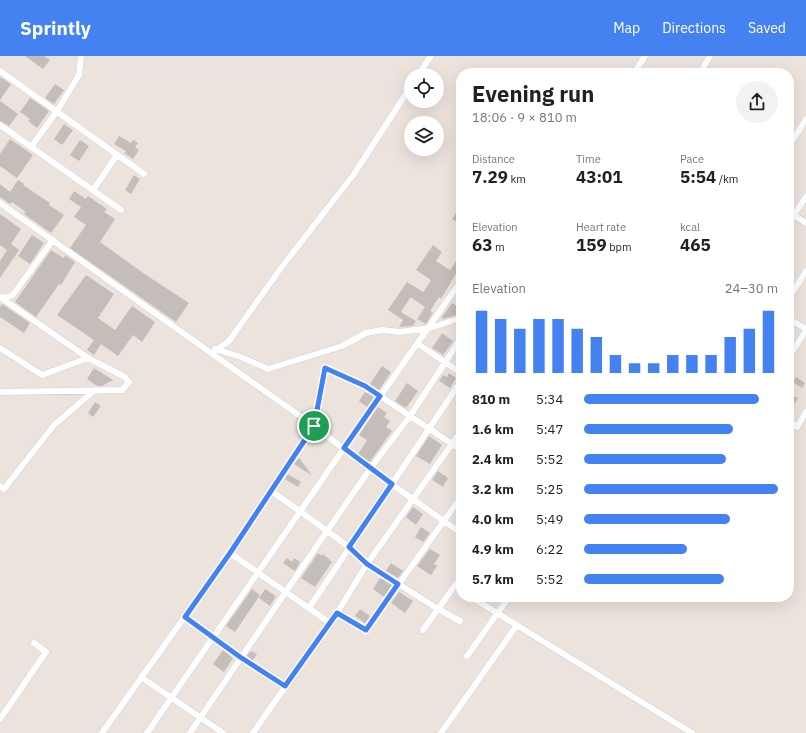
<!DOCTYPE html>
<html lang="en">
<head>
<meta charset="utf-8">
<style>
  body { margin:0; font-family:"IBM Plex Sans",sans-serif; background:#f2f2f2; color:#202124; height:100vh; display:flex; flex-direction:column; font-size:15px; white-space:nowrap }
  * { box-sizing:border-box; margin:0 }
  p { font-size:13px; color:#757577 }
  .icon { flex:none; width:22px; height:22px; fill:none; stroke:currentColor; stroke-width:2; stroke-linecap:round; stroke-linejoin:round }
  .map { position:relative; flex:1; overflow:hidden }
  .side { position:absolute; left:456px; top:12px; width:338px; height:534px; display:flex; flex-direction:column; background:#fff; border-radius:16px; box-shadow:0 4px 16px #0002 }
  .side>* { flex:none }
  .controls { position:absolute; left:404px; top:12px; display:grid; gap:8px }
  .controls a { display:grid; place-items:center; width:40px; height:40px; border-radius:50%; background:#fff; box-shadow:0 4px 16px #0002; font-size:20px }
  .pin { position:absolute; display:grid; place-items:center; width:34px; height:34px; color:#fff; margin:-17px; border:2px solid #fff; border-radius:50%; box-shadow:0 1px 4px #0007 }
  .round { display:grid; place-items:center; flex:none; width:42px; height:42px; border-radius:21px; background:#f2f2f2 }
  .headline { display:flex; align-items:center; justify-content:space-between; height:68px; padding:0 16px }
  h1 { font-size:22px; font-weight:700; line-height:30px }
  .metrics { display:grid; grid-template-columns:repeat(3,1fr); gap:6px; height:68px; padding:4px 16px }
  .metrics div { display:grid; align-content:center }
  .metrics b { font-size:17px; font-weight:700 }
  .metrics small { font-size:11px; font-weight:400 }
  .metrics p { font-size:11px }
  .chart { height:112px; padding:8px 16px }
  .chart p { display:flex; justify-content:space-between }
  .chart svg { width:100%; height:72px; margin-top:4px; stroke:#4582f1; stroke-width:6 }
  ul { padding:0 16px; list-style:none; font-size:13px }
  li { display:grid; grid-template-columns:64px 48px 1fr; align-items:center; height:30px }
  li i { height:10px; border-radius:5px; background:#4582f1 }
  header { display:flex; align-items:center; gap:24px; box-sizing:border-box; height:56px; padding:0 20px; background:#4582f1; color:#fff }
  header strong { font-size:19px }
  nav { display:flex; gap:22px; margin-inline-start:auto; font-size:14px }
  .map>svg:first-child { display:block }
  .building { fill:#c4bdb9 }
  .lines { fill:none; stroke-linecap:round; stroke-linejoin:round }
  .street-casing { stroke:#cbd1db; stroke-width:7 }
  .street { stroke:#fff; stroke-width:6 }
  .route-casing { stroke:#fff; stroke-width:8 }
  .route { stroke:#4582f1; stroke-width:5 }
</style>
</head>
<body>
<header>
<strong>Sprintly</strong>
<nav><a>Map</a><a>Directions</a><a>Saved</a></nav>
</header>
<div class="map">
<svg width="806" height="677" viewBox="0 0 806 677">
  <rect width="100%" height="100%" fill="#ece3dd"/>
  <path class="building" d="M 25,0 L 44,0 L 50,4 L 43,13 Z
    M 0,21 L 11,28 L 0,44 Z
    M 55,28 L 64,34 L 54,48 L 45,42 Z
    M 30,42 L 49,55 L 37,72 L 28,65 L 30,63 L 20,56 Z
    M 0,45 L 18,58 L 9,70 L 0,65 Z
    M 64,68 L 73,74 L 62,89 L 54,83 Z
    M 119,80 L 131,87 L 133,84 L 138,87 L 135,91 L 139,94 L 133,103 L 124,97 L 126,95 L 114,88 Z
    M 10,83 L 33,99 L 17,122 L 0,110 L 0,98 Z
    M 80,84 L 89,90 L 79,105 L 70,99 Z
    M 134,119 L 140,123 L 131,138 L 125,134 Z
    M 18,124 L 24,128 L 23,129 L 50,147 L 49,149 L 64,159 L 51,177 L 24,158 L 26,156 L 12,146 L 10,148 L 0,141 L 0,128 L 10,136 Z
    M 74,135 L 86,143 L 88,140 L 107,153 L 104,156 L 115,163 L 100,186 L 146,219 L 189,247 L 176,266 L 70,192 L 86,169 L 74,161 L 81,151 L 69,143 Z
    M 461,149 L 461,169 L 452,163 Z
    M 0,158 L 21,173 L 11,188 L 19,194 L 0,222 L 0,205 L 7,194 L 0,189 Z
    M 32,179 L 44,187 L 30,208 L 18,200 Z
    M 433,189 L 442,196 L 436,205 L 450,214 L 461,198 L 461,216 L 458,214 L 441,243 L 439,241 L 430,255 L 433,256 L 426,268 L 417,263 L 425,251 L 412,242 L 410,242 L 401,256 L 416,265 L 413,270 L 399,271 L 403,264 L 388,254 L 407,226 L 423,236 L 424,235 L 431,224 L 416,214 Z
    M 51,194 L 64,202 L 65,199 L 75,206 L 61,229 L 59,228 L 36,261 L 15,246 Z
    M 86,219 L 114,238 L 98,262 L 115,274 L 132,250 L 155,266 L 142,286 L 133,279 L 118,300 L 101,288 L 94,299 L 87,294 L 94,284 L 57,259 Z
    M 461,244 L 461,258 L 442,263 L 442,261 L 452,247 L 457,250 Z
    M 2,248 L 30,267 L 24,277 L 0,261 L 0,251 Z
    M 442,277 L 453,285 L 443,299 L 432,292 Z
    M 382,310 L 391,316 L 379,334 L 370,328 Z
    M 94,312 L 113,324 L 102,330 L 97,330 L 87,323 Z
    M 449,317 L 456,322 L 450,332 L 439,325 L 443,319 L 447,321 Z
    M 796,321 L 805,327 L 802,332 L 793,326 Z
    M 407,327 L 418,335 L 406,352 L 395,345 Z
    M 365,336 L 374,341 L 367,351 L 359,345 Z
    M 792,339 L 798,342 L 789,357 L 789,344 Z
    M 95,346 L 101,350 L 93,361 L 88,357 Z
    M 378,351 L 387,357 L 384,361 L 390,365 L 386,371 L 392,375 L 369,407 L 358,398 L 367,384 L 359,379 Z
    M 429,380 L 442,389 L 430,408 L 416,400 Z
    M 299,402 L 311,418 L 311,419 L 294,408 Z
    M 438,415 L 448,422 L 443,431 L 432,424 Z
    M 288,418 L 301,426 L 298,431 L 285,423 Z
    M 413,451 L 423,458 L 416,469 L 406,461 Z
    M 421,471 L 430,477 L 423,486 L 415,481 Z
    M 430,493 L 440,499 L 434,508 L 437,510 L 431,519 L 417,510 Z
    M 318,497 L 322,500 L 323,498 L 332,506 L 315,531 L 301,522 Z
    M 287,502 L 292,506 L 294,502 L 300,506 L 295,515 L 283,507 Z
    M 391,507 L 403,515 L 398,522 L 386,515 Z
    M 380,522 L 392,529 L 384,541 L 373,533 Z
    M 252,533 L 260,539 L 235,576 L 226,570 Z
    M 265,533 L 276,540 L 270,550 L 259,542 Z
    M 399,536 L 413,545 L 405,557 L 391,547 Z
    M 360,553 L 370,560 L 365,567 L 355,560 Z
    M 223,594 L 233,602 L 224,616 L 213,608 Z
    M 251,595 L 257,598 L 253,604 L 247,600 Z"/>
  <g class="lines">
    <g class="street-casing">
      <path id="street" d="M 0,15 L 144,118
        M 634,17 L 645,0
        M 700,17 L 710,0
        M 418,19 L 431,0
        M 0,69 L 121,154
        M 789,90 L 806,63
        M 31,91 L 57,55 L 79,19 L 81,0
        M 93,134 L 117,99
        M 0,147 L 314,370 L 370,413 L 461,477
        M 789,156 L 806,167
        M 789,166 L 806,141
        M 0,241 L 88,302 L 125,321 L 129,326 L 122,334 L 0,336
        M 1,242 L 12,240 L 53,184
        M 789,242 L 806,215
        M 789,263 L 806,273
        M 418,288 L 461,317
        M 0,292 L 42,319 L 88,302
        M 215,293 L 241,301 L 268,313 L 342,290 L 366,277 L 382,274 L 400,276 L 430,272 L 461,262
        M 216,294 L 229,285 L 281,212 L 354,118 L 411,30
        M 789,301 L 806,274
        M 789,365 L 797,371 L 806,356
        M 0,430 L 4,433 L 54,369 L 95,334
        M 271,435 L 301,456 L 349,491 L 367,508 L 438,553 L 460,565
        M 230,497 L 330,567
        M 471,541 L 692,677
        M 309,552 L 461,325
        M 337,557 L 366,574 L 461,441
        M 185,561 L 240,601 L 285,631
        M 423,574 L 461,521
        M 467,600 L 509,541
        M 141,621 L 223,677
        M 0,663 L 46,596 L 34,587
        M 102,677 L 230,497 L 314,370 L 325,312 L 365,330 L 461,394
        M 147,677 L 344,392 L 461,225
        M 190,677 L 327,475 L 370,413 L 410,360 L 461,282
        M 253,677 L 337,557 L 367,508 L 461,375
        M 441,677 L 517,569"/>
    </g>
    <use href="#street" class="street"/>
  </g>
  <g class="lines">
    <g class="route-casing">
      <path id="route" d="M 325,312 L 365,330 L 380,340 L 344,392 L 392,428 L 349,491 L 367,508 L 398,528 L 366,574 L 337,557 L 285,630 L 240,601 L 185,561 L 230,497 L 314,370 Z"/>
    </g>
    <use href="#route" class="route"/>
  </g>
</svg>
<div class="controls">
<a><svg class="icon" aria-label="locate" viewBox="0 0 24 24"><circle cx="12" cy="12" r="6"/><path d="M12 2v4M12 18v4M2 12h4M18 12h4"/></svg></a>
<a><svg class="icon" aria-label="layers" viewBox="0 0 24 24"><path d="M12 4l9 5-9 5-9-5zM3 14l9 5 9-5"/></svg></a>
</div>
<div class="pin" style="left:314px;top:370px;background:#1e9e55"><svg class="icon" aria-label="arrive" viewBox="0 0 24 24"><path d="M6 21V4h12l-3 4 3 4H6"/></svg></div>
<section class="side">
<div class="headline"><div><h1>Evening run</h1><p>18:06 · 9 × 810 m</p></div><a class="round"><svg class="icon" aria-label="share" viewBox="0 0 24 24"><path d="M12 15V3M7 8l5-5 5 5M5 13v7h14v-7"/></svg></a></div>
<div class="metrics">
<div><p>Distance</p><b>7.29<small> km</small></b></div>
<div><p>Time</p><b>43:01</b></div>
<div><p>Pace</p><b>5:54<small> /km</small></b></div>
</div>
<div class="metrics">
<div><p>Elevation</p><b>63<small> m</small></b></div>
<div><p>Heart rate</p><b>159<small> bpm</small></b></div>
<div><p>kcal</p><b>465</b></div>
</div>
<div class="chart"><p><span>Elevation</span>24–30 m</p>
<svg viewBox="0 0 160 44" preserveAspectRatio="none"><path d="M5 44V6M15 44V11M25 44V17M35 44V11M45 44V11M55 44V17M65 44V22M75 44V33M85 44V38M95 44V38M105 44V33M115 44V33M125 44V33M135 44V22M145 44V17M155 44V6"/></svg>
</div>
<ul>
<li><b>810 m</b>5:34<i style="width:90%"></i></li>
<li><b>1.6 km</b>5:47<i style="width:77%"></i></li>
<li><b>2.4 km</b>5:52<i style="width:73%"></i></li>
<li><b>3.2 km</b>5:25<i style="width:100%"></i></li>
<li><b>4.0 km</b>5:49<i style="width:75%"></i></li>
<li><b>4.9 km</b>6:22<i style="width:53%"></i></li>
<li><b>5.7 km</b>5:52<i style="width:72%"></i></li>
</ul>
</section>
</div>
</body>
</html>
